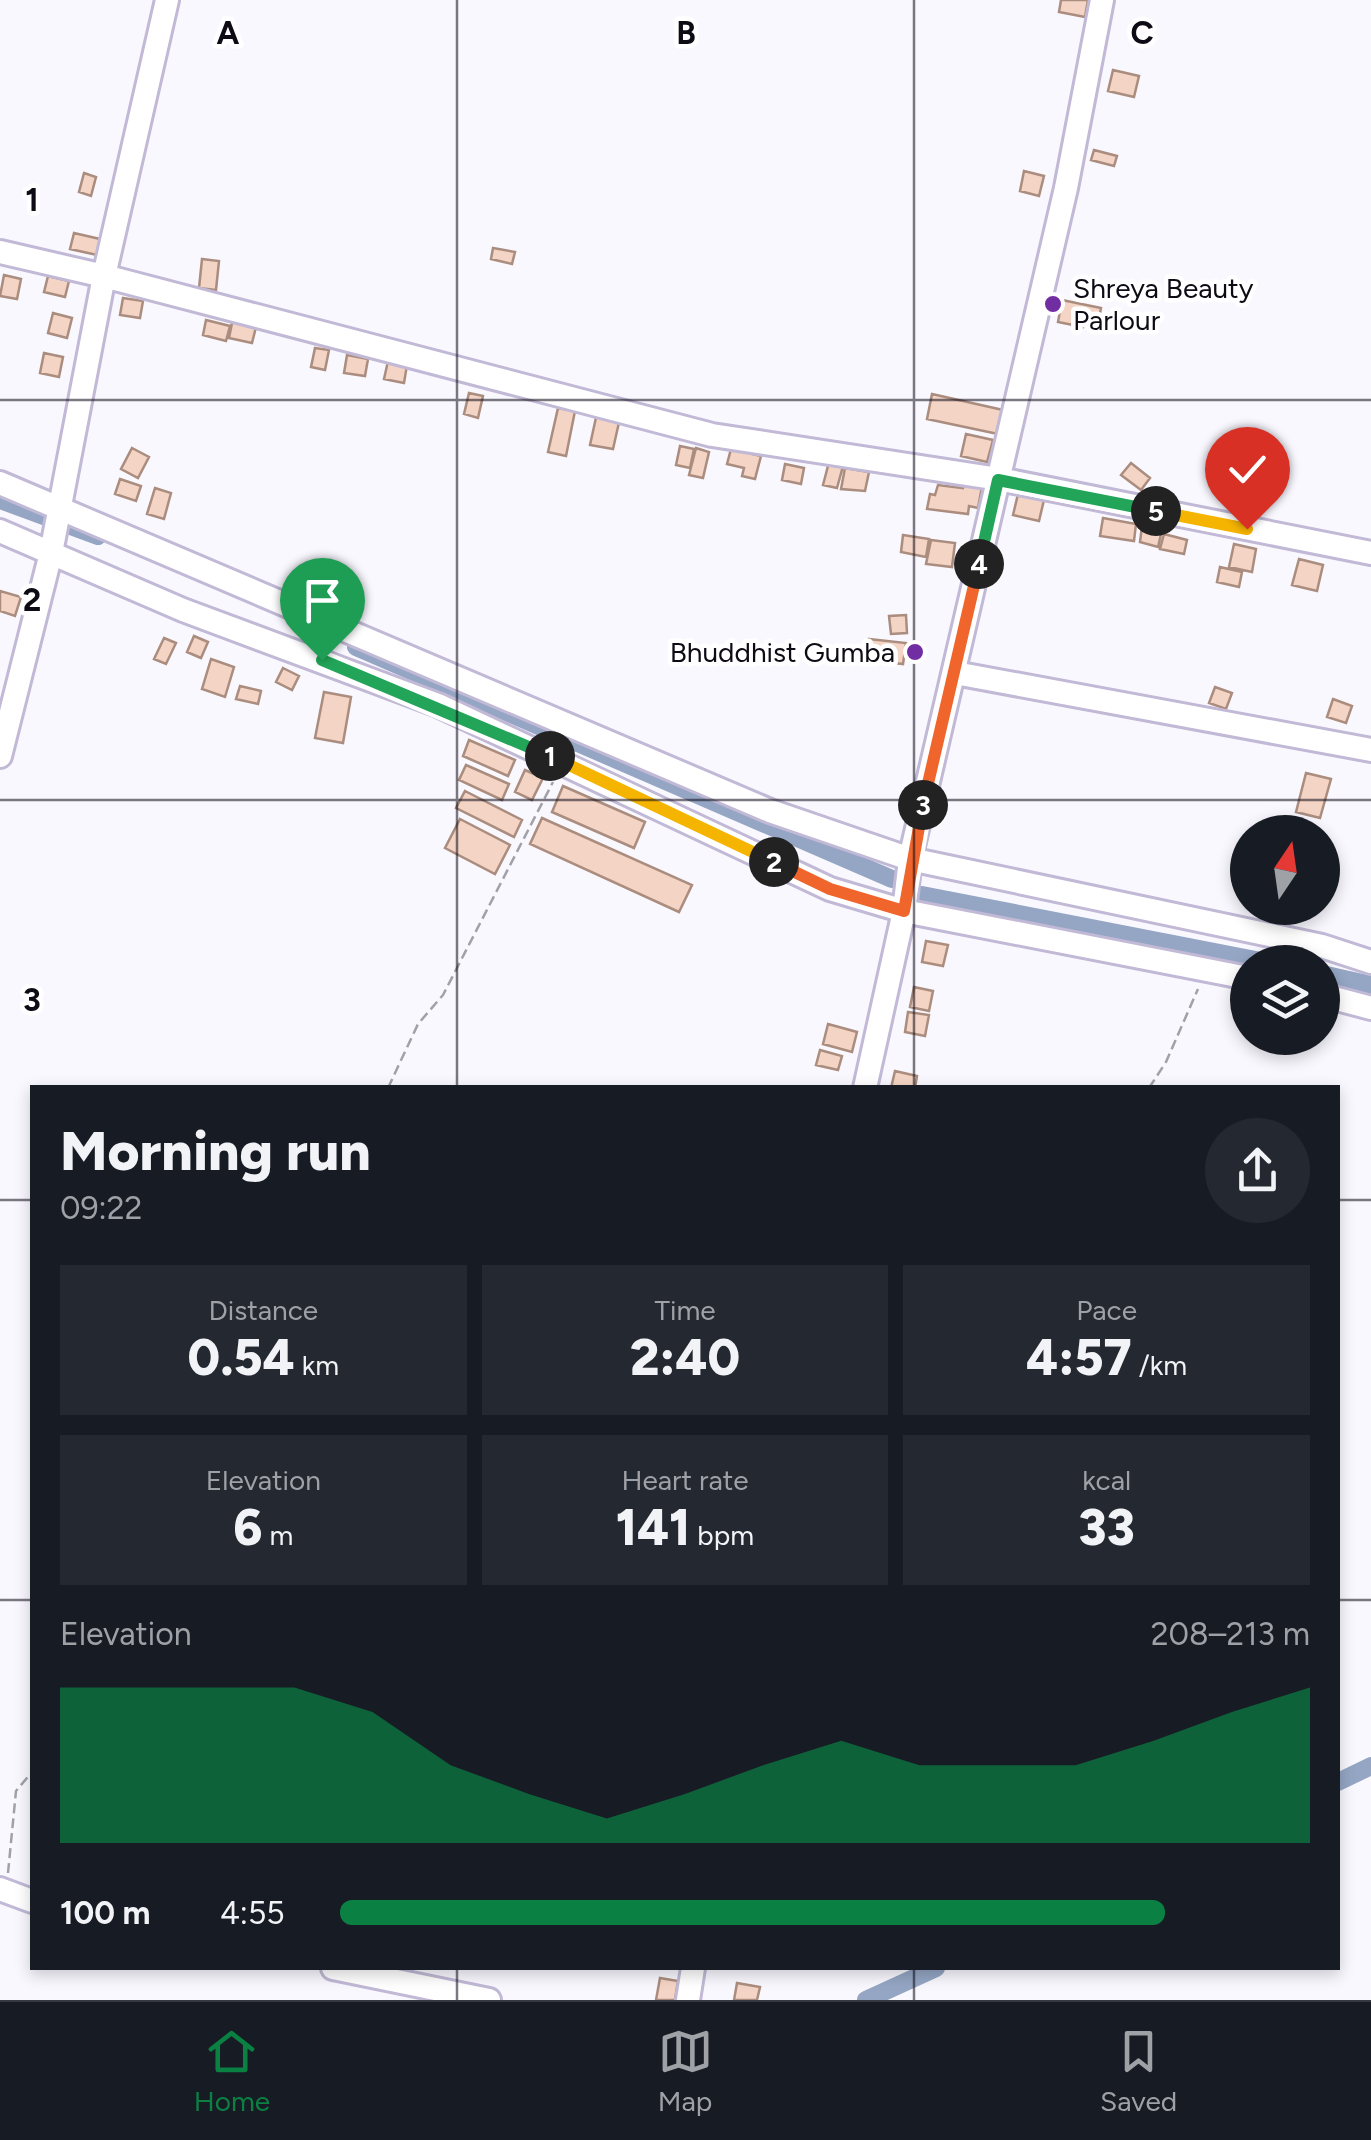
<!DOCTYPE html>
<html lang="en">
<head>
<meta charset="utf-8">
<style>
  body { margin:0; font-family:Figtree,sans-serif; background:#242831; color:#f1f3f6; height:100vh; display:flex; flex-direction:column; font-size:38px; white-space:nowrap }
  * { box-sizing:border-box; margin:0 }
  p { font-size:32px; color:#9ea1a6 }
  .icon { flex:none; width:55px; height:55px; fill:none; stroke:currentColor; stroke-width:2; stroke-linecap:round; stroke-linejoin:round }
  .map { position:relative; flex:1; overflow:hidden }
  .side { position:absolute; left:30px; top:1085px; width:1310px; height:885px; display:flex; flex-direction:column; background:#171b24; border-radius:0px; box-shadow:0 5px 15px #0003 }
  .side>* { flex:none }
  .needle { width:65px; rotate:13deg }
  .buttons { position:absolute; left:1230px; top:815px; display:grid; gap:20px }
  .buttons a { display:grid; place-items:center; width:110px; height:110px; border-radius:50%; background:#171b24; box-shadow:0 5px 15px #0003; font-size:50px }
  .pin { position:absolute; display:grid; place-items:center; width:85px; height:85px; color:#fff; margin:-102px -42px; border-radius:50% 50% 50% 0; rotate:-45deg; box-shadow:0 0 10px #0007 }
  .pin .icon { rotate:45deg }
  .km { position:absolute; width:50px; height:50px; margin:-25px; border-radius:50%; background:#222; color:#fff; font-size:28px; line-height:50px; text-align:center }
  .round { display:grid; place-items:center; flex:none; width:105px; height:105px; border-radius:52px; background:#242831 }
  .overview { display:flex; align-items:center; justify-content:space-between; height:170px; padding:0 30px }
  h1 { font-size:55px; font-weight:800; line-height:75px }
  .metrics { display:grid; grid-template-columns:repeat(3,1fr); gap:15px; height:170px; padding:10px 30px }
  .metrics div { display:grid; align-content:center; border-radius:0px; background:#242831; text-align:center }
  .metrics b { font-size:50px; font-weight:800 }
  .metrics small { font-size:28px; font-weight:400 }
  .metrics p { font-size:28px }
  .chart { height:280px; padding:20px 30px }
  .chart p { display:flex; justify-content:space-between }
  .chart svg { width:100%; height:180px; margin-top:10px; fill:#0b8043; opacity:.7 }
  ul { padding:0 30px; list-style:none; font-size:32px }
  li { display:grid; grid-template-columns:160px 120px 1fr; align-items:center; height:75px }
  li i { height:25px; border-radius:12px; background:#0b8043 }
  .dock { display:flex; justify-content:space-around; align-items:center; height:140px; border-top:2px solid #363941; background:#171b24; font-size:28px; color:#9ea1a6 }
  .dock a { display:grid; justify-items:center; gap:5px }
  .dock .current { color:#0b8043 }
  .map>svg:first-child { display:block }
  .lines { fill:none; stroke-linecap:round; stroke-linejoin:round }
  .canal { stroke:#94a6c4; stroke-width:18 }
  .building { fill:#f4d4c5; stroke:#aa8d7e; stroke-width:2.5 }
  .minor-casing { stroke:#c1b9d6; stroke-width:28 }
  .path { stroke:#a2a0a8; stroke-width:2.5; stroke-dasharray:10 5; stroke-linecap:butt }
  .minor { stroke:#fff; stroke-width:22 }
  .split-1-casing { stroke:#fff; stroke-width:20 }
  .split-2-casing { stroke:#fff; stroke-width:20 }
  .split-3-casing { stroke:#fff; stroke-width:20 }
  .split-4-casing { stroke:#fff; stroke-width:20 }
  .split-5-casing { stroke:#fff; stroke-width:20 }
  .split-6-casing { stroke:#fff; stroke-width:20 }
  .split-1 { stroke:#22a559; stroke-width:12 }
  .split-2 { stroke:#f5b400; stroke-width:12 }
  .split-3 { stroke:#f0652b; stroke-width:12 }
  .split-4 { stroke:#f0652b; stroke-width:12 }
  .split-5 { stroke:#22a559; stroke-width:12 }
  .split-6 { stroke:#f5b400; stroke-width:12 }
  .grid { fill:none; stroke:#0e0b15; stroke-width:2.5; stroke-opacity:0.55 }
  .poi-dot { fill:#702ea2; stroke:#fff; stroke-width:4 }
  .labels { text-anchor:middle; stroke-width:9; stroke-linejoin:round; paint-order:stroke }
  .poi-label { font-size:28px; fill:#0e0b15; stroke:#fff; text-anchor:start }
  .grid-label { font-size:32px; text-anchor:middle; font-weight:bold; fill:#0e0b15; stroke:#fff; stroke-width:9; stroke-linejoin:round; paint-order:stroke }
</style>
</head>
<body>
<div class="map">
<svg width="1371" height="2000" viewBox="0 0 1371 2000">
  <rect width="100%" height="100%" fill="#faf8ff"/>
  <g class="lines">
    <path class="canal" d="M 0,500 L 98,536
      M 356,647 L 892,879
      M 922,895 L 1266,962
      M 1322,974 L 1371,985
      M 1338,1782 L 1371,1766
      M 866,2000 L 936,1968"/>
  </g>
  <path class="building" d="M 1061,0 L 1088,0 L 1085,17 L 1059,12 Z
    M 1113,70 L 1139,76 L 1134,97 L 1108,91 Z
    M 1094,150 L 1117,156 L 1114,166 L 1091,160 Z
    M 1024,171 L 1044,176 L 1039,196 L 1020,191 Z
    M 84,173 L 96,177 L 91,196 L 79,192 Z
    M 74,233 L 100,239 L 97,255 L 70,249 Z
    M 493,248 L 515,252 L 512,264 L 491,259 Z
    M 202,259 L 219,261 L 216,290 L 199,288 Z
    M 4,275 L 21,279 L 17,299 L 0,296 Z
    M 48,276 L 69,281 L 65,297 L 44,292 Z
    M 123,298 L 143,301 L 140,318 L 120,315 Z
    M 1062,300 L 1101,308 L 1099,319 L 1085,316 L 1083,327 L 1058,322 Z
    M 53,313 L 72,318 L 67,338 L 48,333 Z
    M 234,313 L 258,319 L 252,343 L 229,338 Z
    M 206,320 L 230,326 L 226,341 L 203,335 Z
    M 315,348 L 329,350 L 325,370 L 311,367 Z
    M 44,353 L 63,357 L 59,377 L 40,373 Z
    M 347,355 L 368,359 L 365,376 L 344,373 Z
    M 388,361 L 407,365 L 404,383 L 384,379 Z
    M 469,393 L 483,396 L 478,418 L 464,414 Z
    M 932,394 L 1003,410 L 998,434 L 927,419 Z
    M 558,408 L 575,411 L 566,456 L 548,452 Z
    M 597,413 L 620,418 L 613,449 L 590,445 Z
    M 966,434 L 993,440 L 987,462 L 961,456 Z
    M 680,446 L 694,449 L 690,468 L 676,465 Z
    M 132,448 L 149,457 L 138,478 L 121,469 Z
    M 696,448 L 709,452 L 703,478 L 689,475 Z
    M 731,449 L 761,456 L 755,479 L 742,476 L 744,468 L 727,464 Z
    M 829,462 L 843,466 L 837,488 L 823,485 Z
    M 1131,463 L 1150,478 L 1141,490 L 1121,475 Z
    M 785,464 L 804,468 L 801,484 L 782,480 Z
    M 845,468 L 869,472 L 865,491 L 841,489 Z
    M 965,477 L 983,481 L 978,508 L 969,506 L 968,514 L 927,509 L 930,494 L 935,495 L 938,485 L 963,488 Z
    M 120,479 L 141,486 L 136,501 L 115,494 Z
    M 155,488 L 171,493 L 164,519 L 147,514 Z
    M 1018,494 L 1044,500 L 1039,521 L 1013,515 Z
    M 1103,518 L 1136,524 L 1134,541 L 1100,536 Z
    M 1142,526 L 1162,530 L 1158,547 L 1140,542 Z
    M 1164,534 L 1187,540 L 1184,554 L 1160,549 Z
    M 903,535 L 929,539 L 926,557 L 901,552 Z
    M 931,540 L 955,543 L 952,567 L 926,564 Z
    M 1234,544 L 1256,549 L 1252,572 L 1229,567 Z
    M 1299,559 L 1323,565 L 1317,591 L 1292,585 Z
    M 1220,567 L 1242,572 L 1239,587 L 1217,582 Z
    M 0,591 L 21,597 L 15,616 L 0,611 Z
    M 906,615 L 907,633 L 891,634 L 889,616 Z
    M 194,636 L 208,642 L 201,658 L 187,652 Z
    M 164,638 L 176,643 L 166,664 L 154,659 Z
    M 869,639 L 906,643 L 903,664 L 867,660 Z
    M 211,659 L 234,667 L 225,697 L 202,689 Z
    M 283,668 L 299,676 L 292,690 L 276,682 Z
    M 240,686 L 261,691 L 258,704 L 236,699 Z
    M 1215,687 L 1232,693 L 1226,709 L 1209,703 Z
    M 324,692 L 351,697 L 343,743 L 315,738 Z
    M 1333,699 L 1352,706 L 1346,723 L 1327,717 Z
    M 469,740 L 515,760 L 508,776 L 463,756 Z
    M 466,765 L 509,784 L 502,800 L 459,780 Z
    M 525,770 L 543,778 L 532,800 L 515,792 Z
    M 1306,773 L 1331,779 L 1320,818 L 1296,812 Z
    M 563,786 L 645,822 L 634,848 L 552,812 Z
    M 465,791 L 522,820 L 514,837 L 456,808 Z
    M 542,818 L 692,885 L 679,912 L 530,844 Z
    M 460,819 L 510,845 L 495,874 L 445,848 Z
    M 926,941 L 948,945 L 943,966 L 922,962 Z
    M 914,987 L 933,991 L 929,1011 L 910,1007 Z
    M 908,1012 L 929,1015 L 925,1036 L 905,1032 Z
    M 828,1024 L 857,1032 L 852,1052 L 823,1044 Z
    M 820,1050 L 842,1056 L 838,1070 L 816,1065 Z
    M 895,1071 L 917,1076 L 915,1088 L 891,1088 Z
    M 660,1978 L 678,1981 L 675,2000 L 656,2000 Z
    M 737,1983 L 760,1987 L 757,2000 L 734,2000 Z"/>
  <g class="lines">
    <g class="minor-casing">
      <path id="minor" d="M 167,0 L 104,276 L 712,435 L 999,479 L 1371,553
        M 0,252 L 104,276 L 51,553 L 0,756
        M 0,483 L 770,811 L 910,859 L 1322,946 L 1371,962
        M 0,531 L 183,610 L 438,705 L 830,889 L 904,911 L 1248,978
        M 955,673 L 1371,750
        M 1322,995 L 1371,1008
        M 865,1088 L 904,911 L 910,859 L 1066,188 L 1102,0
        M 0,1889 L 32,1901
        M 333,1968 L 489,2000
        M 688,2000 L 693,1968"/>
    </g>
    <path class="path" d="M 388,1088 L 418,1024 L 443,995 L 553,782
      M 1149,1088 L 1166,1062 L 1198,989
      M 8,1873 L 16,1791 L 32,1772"/>
    <use href="#minor" class="minor"/>
  </g>
  <g class="lines">
    <g class="split-1-casing">
      <path id="split-1" d="M 322,660 L 550,756"/>
    </g>
    <g class="split-2-casing">
      <path id="split-2" d="M 550,756 L 774,862"/>
    </g>
    <g class="split-3-casing">
      <path id="split-3" d="M 774,862 L 830,889 L 904,911 L 923,805"/>
    </g>
    <g class="split-4-casing">
      <path id="split-4" d="M 923,805 L 979,564"/>
    </g>
    <g class="split-5-casing">
      <path id="split-5" d="M 979,564 L 998,480 L 1156,511"/>
    </g>
    <g class="split-6-casing">
      <path id="split-6" d="M 1156,511 L 1247,529"/>
    </g>
    <use href="#split-1" class="split-1"/>
    <use href="#split-2" class="split-2"/>
    <use href="#split-3" class="split-3"/>
    <use href="#split-4" class="split-4"/>
    <use href="#split-5" class="split-5"/>
    <use href="#split-6" class="split-6"/>
  </g>
  <path class="grid" d="M 457,0 L 457,1088M 914,0 L 914,1088M 0,400 L 1371,400M 0,800 L 1371,800M 0,1200 L 32,1200M 1338,1200 L 1371,1200M 0,1600 L 32,1600M 1338,1600 L 1371,1600M 457,1968 L 457,2000M 914,1968 L 914,2000"/>
  <g class="poi-dot">
    <circle cx="1053" cy="304" r="10"/>
    <circle cx="915" cy="652" r="10"/>
  </g>
  <g class="labels">
    <g class="poi-label">
      <text x="1073" y="298">Shreya Beauty<tspan x="1073" dy="32">Parlour</tspan></text>
      <text x="895" y="662" text-anchor="end">Bhuddhist Gumba</text>
    </g>
  </g>
  <g class="grid-label">
    <text x="228" y="44">A</text>
    <text x="686" y="44">B</text>
    <text x="1142" y="44">C</text>
    <text x="32" y="211">1</text>
    <text x="32" y="611">2</text>
    <text x="32" y="1011">3</text>
  </g>
</svg>
<div class="buttons">
<a><svg class="needle" viewBox="-14 -14 28 28"><path d="M0-13l5 13h-10z" fill="#e53935"/><path d="M0 13l5-13h-10z" fill="#9ea1a6"/></svg></a>
<a><svg class="icon" aria-label="layers" viewBox="0 0 24 24"><path d="M12 4l9 5-9 5-9-5zM3 14l9 5 9-5"/></svg></a>
</div>
<div class="pin" style="left:322px;top:660px;background:#1e9e55"><svg class="icon" aria-label="arrive" viewBox="0 0 24 24"><path d="M6 21V4h12l-3 4 3 4H6"/></svg></div>
<div class="pin" style="left:1247px;top:529px;background:#d93025"><svg class="icon" aria-label="check" viewBox="0 0 24 24"><path d="M5 12l5 5 9-10"/></svg></div>
<b class="km" style="left:550px;top:756px">1</b>
<b class="km" style="left:774px;top:862px">2</b>
<b class="km" style="left:923px;top:805px">3</b>
<b class="km" style="left:979px;top:564px">4</b>
<b class="km" style="left:1156px;top:511px">5</b>
<section class="side">
<div class="overview"><div><h1>Morning run</h1><p>09:22</p></div><a class="round"><svg class="icon" aria-label="share" viewBox="0 0 24 24"><path d="M12 15V3M7 8l5-5 5 5M5 13v7h14v-7"/></svg></a></div>
<div class="metrics">
<div><p>Distance</p><b>0.54<small> km</small></b></div>
<div><p>Time</p><b>2:40</b></div>
<div><p>Pace</p><b>4:57<small> /km</small></b></div>
</div>
<div class="metrics">
<div><p>Elevation</p><b>6<small> m</small></b></div>
<div><p>Heart rate</p><b>141<small> bpm</small></b></div>
<div><p>kcal</p><b>33</b></div>
</div>
<div class="chart"><p><span>Elevation</span>208–213 m</p>
<svg viewBox="0 0 160 44" preserveAspectRatio="none"><path d="M0 44V6L10 6L20 6L30 6L40 12L50 25L60 32L70 38L80 32L90 25L100 19L110 25L120 25L130 25L140 19L150 12L160 6V44z"/></svg>
</div>
<ul>
<li><b>100 m</b>4:55<i style="width:85%"></i></li>
</ul>
</section>
</div>
<nav class="dock">
<a class="current"><svg class="icon" aria-label="home" viewBox="0 0 24 24"><path d="M3 11l9-7 9 7M6 9v11h12V9"/></svg>Home</a>
<a><svg class="icon" aria-label="map" viewBox="0 0 24 24"><path d="M3 6l6-2 6 2 6-2v14l-6 2-6-2-6 2zM9 4v14M15 6v14"/></svg>Map</a>
<a><svg class="icon" aria-label="saved" viewBox="0 0 24 24"><path d="M7 4h10v16l-5-4-5 4z"/></svg>Saved</a>
</nav>
</body>
</html>
